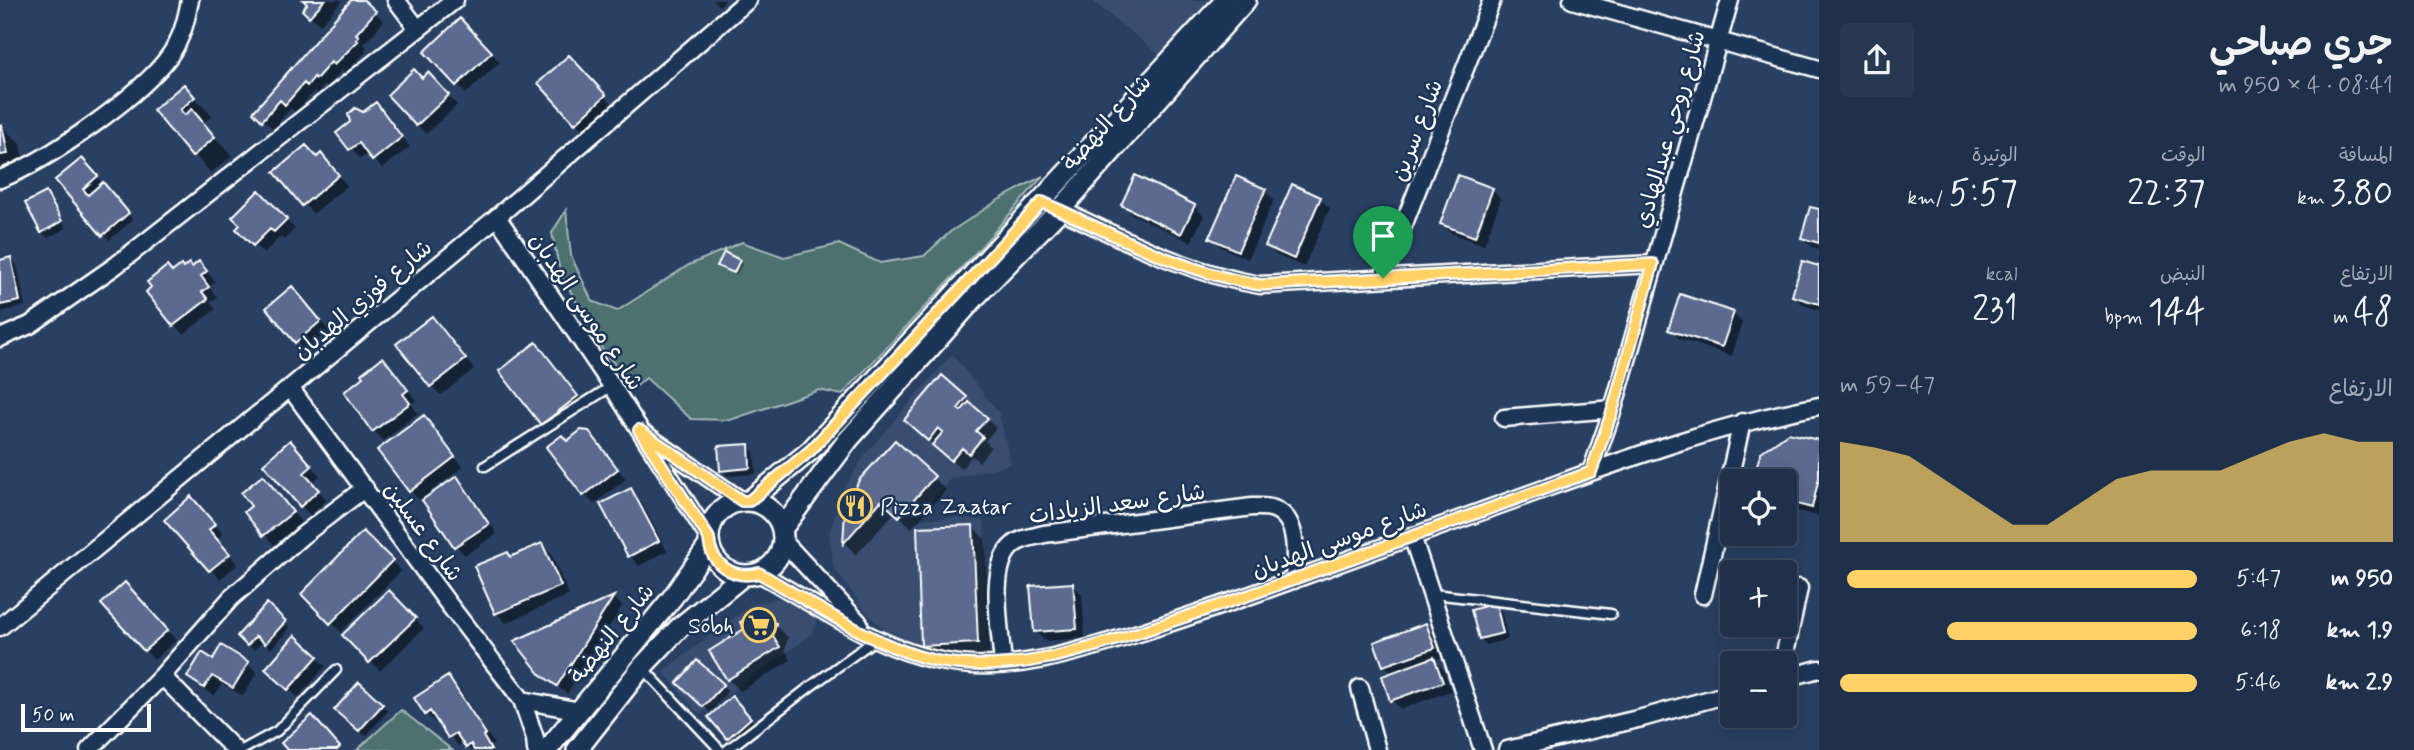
<!DOCTYPE html>
<html lang="ar">
<head>
<meta charset="utf-8">
<style>
  body { margin:0; font-family:Mynerve,"Playpen Sans Arabic",sans-serif; background:#273851; color:#f1f3f6; direction:rtl; height:100vh; display:flex; flex-direction:column; font-size:26px; white-space:nowrap }
  * { box-sizing:border-box; margin:0 }
  p { font-size:23px; color:#a1a9b5 }
  .icon { flex:none; width:38px; height:38px; fill:none; stroke:currentColor; stroke-width:2; stroke-linecap:round; stroke-linejoin:round }
  .map { position:relative; flex:1; overflow:hidden; direction:ltr }
  .side { display:flex; flex-direction:column; background:#1f304a; width:595px }
  .side>* { flex:none }
  .controls { position:absolute; left:1720px; top:469px; display:grid; gap:14px }
  .controls a { display:grid; place-items:center; width:77px; height:77px; border-radius:7px; background:#1f304a; box-shadow:0 4px 18px #0003,0 0 0 2px #3c4b62; font-size:35px }
  .scale { position:absolute; left:21px; bottom:18px; width:130px; box-sizing:border-box; padding-left:7px; border:4px solid #fff; border-top:0; font-size:19px; line-height:24px; white-space:nowrap; color:#fff; -webkit-text-stroke:5px #1d3557; paint-order:stroke }
  .pin { position:absolute; display:grid; place-items:center; width:60px; height:60px; color:#fff; margin:-72px -30px; border-radius:50% 50% 50% 0; rotate:-45deg; box-shadow:0 0 7px #0007 }
  .pin .icon { rotate:45deg }
  .round { display:grid; place-items:center; flex:none; width:74px; height:74px; border-radius:7px; background:#273851 }
  .overview { display:flex; align-items:center; justify-content:space-between; height:119px; padding:0 21px }
  h1 { font-size:38px; font-weight:600; line-height:52px }
  .figures { display:grid; grid-template-columns:repeat(3,1fr); gap:10px; height:119px; padding:7px 21px }
  .figures div { display:grid; align-content:center }
  .figures b { font-size:35px; font-weight:600 }
  .figures small { font-size:19px; font-weight:400 }
  .figures p { font-size:19px }
  .chart { height:196px; padding:14px 21px }
  .chart p { display:flex; justify-content:space-between }
  .chart svg { width:100%; height:126px; margin-top:7px; fill:#ffd166; opacity:.7 }
  ul { padding:0 21px; list-style:none; font-size:23px }
  li { display:grid; grid-template-columns:112px 84px 1fr; align-items:center; height:52px }
  li i { height:18px; border-radius:9px; background:#ffd166 }
  main { display:flex; flex:1; min-height:0 }
  .map>svg:first-child { display:block }
  .built { fill:#384d70 }
  .green { fill:#4e6f6f; stroke:#a6b7b7; stroke-width:2 }
  .shadow { fill:#0007 }
  .building { fill:#5b6b8f; stroke:#fff; stroke-width:2 }
  .lines { fill:none; stroke-linecap:round; stroke-linejoin:round }
  .service-casing { stroke:#fff; stroke-width:13 }
  .minor-casing { stroke:#fff; stroke-width:21 }
  .tertiary-casing { stroke:#fff; stroke-width:24 }
  .service { stroke:#1d3557; stroke-width:8 }
  .minor { stroke:#1d3557; stroke-width:16 }
  .tertiary { stroke:#1d3557; stroke-width:19 }
  .route-casing { stroke:#fff; stroke-width:14 }
  .route { stroke:#ffd166; stroke-width:9 }
  .labels { text-anchor:middle; stroke-width:5; stroke-linejoin:round; paint-order:stroke }
  .street-label { font-size:23px; fill:#fff; stroke:#1d3557 }
  .poi-label { font-size:23px; fill:#fff; stroke:#1d3557; text-anchor:start }
</style>
</head>
<body>
<main>
<section class="side">
<div class="overview"><div><h1>جري صباحي</h1><p>08:41 · 4 × 950 m</p></div><a class="round"><svg class="icon" aria-label="share" viewBox="0 0 24 24"><path d="M12 15V3M7 8l5-5 5 5M5 13v7h14v-7"/></svg></a></div>
<div class="figures">
<div><p>المسافة</p><b>3.80<small> km</small></b></div>
<div><p>الوقت</p><b>22:37</b></div>
<div><p>الوتيرة</p><b>5:57<small> /km</small></b></div>
</div>
<div class="figures">
<div><p>الارتفاع</p><b>48<small> m</small></b></div>
<div><p>النبض</p><b>144<small> bpm</small></b></div>
<div><p>kcal</p><b>231</b></div>
</div>
<div class="chart"><p><span>الارتفاع</span>47–59 m</p>
<svg viewBox="0 0 160 44" preserveAspectRatio="none"><path d="M0 44V9L10 11L20 14L30 22L40 30L50 38L60 38L70 30L80 22L90 19L100 19L110 19L120 14L130 9L140 6L150 9L160 9V44z"/></svg>
</div>
<ul>
<li><b>950 m</b>5:47<i style="width:98%"></i></li>
<li><b>1.9 km</b>6:18<i style="width:70%"></i></li>
<li><b>2.9 km</b>5:46<i style="width:100%"></i></li>
</ul>
</section>
<div class="map">
<svg width="1819" height="750" viewBox="0 0 1819 750">
  <rect width="100%" height="100%" fill="#294062"/>
  <filter id="ink" filterUnits="userSpaceOnUse"><feTurbulence type="fractalNoise" baseFrequency=".0143" numOctaves="2"/><feDisplacementMap in="SourceGraphic" scale="14" xChannelSelector="R" yChannelSelector="G"/><feConvolveMatrix kernelMatrix="1 2 1 2 8 2 1 2 1" color-interpolation-filters="sRGB"/></filter>
  <g filter="url(#ink)">
    <path class="built" d="M 1091,0 L 1216,0 L 1162,57 Z
      M 952,354 L 999,413 L 1011,464 L 950,479 L 917,519 L 955,517 L 984,521 L 987,654 L 921,651 L 895,640 L 866,612 L 834,568 L 829,533 L 842,491 L 867,452 Z
      M 784,597 L 819,617 L 811,635 L 699,715 L 663,671 L 752,604 Z"/>
    <path class="green" d="M 1043,176 L 980,248 L 842,395 L 819,390 L 730,420 L 691,419 L 646,378 L 634,388 L 602,349 L 560,272 L 552,233 L 566,210 L 571,256 L 592,301 L 617,311 L 689,265 L 742,242 L 784,257 L 839,244 L 880,263 L 924,256 L 950,232 L 1000,199 Z
      M 401,710 L 452,750 L 357,750 Z"/>
    <path class="shadow" d="M 305,0 L 343,0 L 320,25 L 304,10 L 309,5 Z
      M 354,0 L 361,0 L 384,21 L 364,44 L 367,47 L 364,50 L 366,52 L 345,73 L 342,70 L 327,87 L 325,85 L 317,94 L 314,91 L 296,113 L 291,108 L 273,129 L 255,112 Z
      M 713,0 L 726,0 L 719,6 Z
      M 460,20 L 500,62 L 466,94 L 426,52 Z
      M 578,67 L 614,106 L 585,132 L 576,123 Z
      M 428,75 L 457,105 L 426,134 L 389,95 L 422,80 Z
      M 184,86 L 212,116 L 203,123 L 232,156 L 211,173 L 155,111 Z
      M 376,104 L 410,147 L 382,169 L 368,153 L 360,159 L 339,133 Z
      M 2,126 L 20,144 L 25,171 L 0,176 L 0,127 Z
      M 318,159 L 330,165 L 347,186 L 313,214 L 276,172 Z
      M 88,166 L 133,220 L 109,240 L 58,181 Z
      M 1492,189 L 1501,199 L 1484,245 L 1451,233 L 1442,223 Z
      M 1265,191 L 1274,200 L 1248,259 L 1221,247 L 1211,238 Z
      M 259,193 L 295,229 L 284,240 L 280,237 L 264,254 L 239,229 Z
      M 46,194 L 52,200 L 66,228 L 48,238 L 42,232 Z
      M 1320,199 L 1330,208 L 1304,267 L 1276,255 L 1267,246 Z
      M 1123,204 L 1194,206 L 1204,216 L 1191,242 L 1132,214 Z
      M 1819,211 L 1819,249 L 1812,247 L 1803,238 Z
      M 11,259 L 17,265 L 25,306 L 1,312 L 0,261 Z
      M 739,262 L 742,264 L 736,275 L 722,268 Z
      M 199,263 L 215,281 L 209,287 L 217,297 L 210,302 L 216,309 L 184,334 L 174,325 L 172,274 L 193,269 Z
      M 1819,268 L 1819,310 L 1803,305 L 1794,296 Z
      M 301,298 L 329,331 L 305,351 L 296,341 Z
      M 1733,313 L 1742,323 L 1732,356 L 1680,339 L 1670,329 Z
      M 432,318 L 474,369 L 441,395 L 431,386 Z
      M 545,354 L 586,406 L 552,433 L 501,371 Z
      M 392,369 L 416,400 L 411,404 L 418,413 L 383,441 L 363,418 Z
      M 942,378 L 996,428 L 985,441 L 991,447 L 979,462 L 972,456 L 961,469 L 915,429 Z
      M 424,417 L 463,467 L 420,500 L 410,491 Z
      M 588,432 L 626,479 L 594,504 L 584,494 L 567,442 Z
      M 895,442 L 946,490 L 912,528 L 895,512 L 856,555 L 845,543 L 847,512 Z
      M 1819,442 L 1819,516 L 1785,508 L 1785,481 L 1754,481 L 1763,453 Z
      M 748,446 L 754,452 L 756,474 L 728,476 L 722,470 Z
      M 299,451 L 320,476 L 312,483 L 327,500 L 310,515 L 301,506 Z
      M 457,478 L 467,488 L 497,534 L 465,555 L 456,546 L 425,500 Z
      M 272,487 L 301,522 L 274,545 L 246,513 Z
      M 630,490 L 640,500 L 667,551 L 639,566 L 630,556 L 603,505 Z
      M 200,508 L 223,534 L 216,540 L 238,564 L 220,579 L 166,520 Z
      M 973,527 L 985,539 L 989,655 L 935,657 L 922,645 Z
      M 363,533 L 401,571 L 341,632 L 303,594 Z
      M 542,545 L 551,554 L 569,595 L 506,623 L 496,613 L 507,554 L 512,558 Z
      M 1072,585 L 1082,594 L 1085,638 L 1045,641 L 1036,632 Z
      M 389,592 L 424,628 L 380,671 L 344,635 Z
      M 134,594 L 176,640 L 154,660 L 103,604 Z
      M 614,598 L 622,606 L 567,694 L 542,674 L 517,642 Z
      M 1495,605 L 1501,611 L 1508,639 L 1486,645 L 1480,638 Z
      M 267,606 L 290,628 L 271,649 L 263,641 L 254,650 L 239,636 Z
      M 759,612 L 788,637 L 785,650 L 791,660 L 741,691 L 728,679 L 746,629 Z
      M 1426,625 L 1435,635 L 1443,657 L 1434,660 L 1443,669 L 1451,691 L 1401,709 L 1392,700 L 1393,674 L 1384,665 Z
      M 316,657 L 326,666 L 298,697 L 276,678 Z
      M 214,661 L 248,664 L 257,673 L 243,696 L 222,684 L 214,696 L 198,686 L 189,677 Z
      M 697,663 L 728,691 L 710,712 L 679,683 Z
      M 448,678 L 458,687 L 494,744 L 491,746 L 493,750 L 470,750 L 464,742 L 458,746 L 439,721 L 436,723 L 426,714 Z
      M 738,704 L 756,725 L 734,744 L 710,717 Z
      M 382,705 L 388,711 L 366,736 L 342,716 Z"/>
    <path class="building" d="M 303,0 L 325,0 L 309,17 L 302,10 L 307,4 Z
      M 351,0 L 364,0 L 376,11 L 356,34 L 359,36 L 356,40 L 358,41 L 334,65 L 331,62 L 316,79 L 314,77 L 307,86 L 304,83 L 285,105 L 280,100 L 262,121 L 253,112 Z
      M 460,18 L 492,52 L 456,86 L 424,52 Z
      M 569,55 L 606,95 L 575,124 L 538,83 Z
      M 414,69 L 422,78 L 428,72 L 449,95 L 416,126 L 387,95 Z
      M 184,84 L 195,97 L 180,110 L 185,115 L 192,109 L 215,137 L 192,157 L 153,110 Z
      M 376,102 L 402,137 L 372,161 L 359,143 L 349,150 L 336,133 L 350,122 L 348,114 L 355,108 L 363,112 Z
      M 0,125 L 2,125 L 8,154 L 0,155 Z
      M 306,145 L 317,157 L 321,153 L 339,175 L 302,206 L 274,172 Z
      M 82,158 L 98,176 L 83,189 L 88,195 L 103,182 L 129,213 L 102,236 L 55,180 Z
      M 1135,175 L 1195,205 L 1181,234 L 1121,205 Z
      M 1458,175 L 1493,188 L 1475,237 L 1440,224 Z
      M 1236,176 L 1266,189 L 1238,251 L 1209,238 Z
      M 1292,184 L 1321,197 L 1294,259 L 1265,246 Z
      M 259,190 L 287,219 L 274,232 L 270,229 L 253,246 L 236,229 L 240,225 L 232,217 Z
      M 46,192 L 62,221 L 41,233 L 25,203 Z
      M 1810,207 L 1819,209 L 1819,243 L 1801,238 Z
      M 724,252 L 740,260 L 734,273 L 717,266 Z
      M 11,257 L 20,301 L 0,305 L 0,260 Z
      M 199,261 L 207,271 L 201,276 L 209,287 L 202,292 L 208,299 L 173,326 L 146,292 L 151,287 L 147,282 L 167,266 L 172,272 L 181,265 L 183,268 L 189,263 L 192,267 Z
      M 1802,261 L 1819,266 L 1819,304 L 1792,296 Z
      M 292,286 L 321,321 L 295,343 L 266,308 Z
      M 1680,294 L 1734,312 L 1722,347 L 1668,330 Z
      M 432,316 L 466,359 L 430,387 L 396,344 Z
      M 536,342 L 578,396 L 541,425 L 499,371 Z
      M 383,357 L 408,390 L 403,394 L 410,403 L 372,432 L 344,392 L 363,377 L 361,374 Z
      M 942,375 L 967,397 L 958,409 L 961,411 L 969,402 L 988,418 L 976,431 L 983,437 L 969,454 L 962,448 L 951,461 L 932,445 L 943,432 L 938,428 L 928,441 L 904,420 Z
      M 424,415 L 455,457 L 409,492 L 377,450 Z
      M 581,430 L 589,431 L 618,469 L 583,496 L 546,447 L 562,435 L 567,441 Z
      M 1788,433 L 1819,440 L 1819,478 L 1812,508 L 1785,501 L 1785,481 L 1752,481 L 1761,452 Z
      M 290,440 L 312,466 L 304,473 L 319,490 L 300,507 L 263,464 Z
      M 895,440 L 935,476 L 899,517 L 881,501 L 843,544 L 845,511 L 859,480 Z
      M 749,444 L 750,468 L 720,471 L 718,446 Z
      M 263,475 L 293,512 L 263,536 L 244,512 L 251,506 L 241,493 Z
      M 457,476 L 489,524 L 454,547 L 422,500 Z
      M 631,488 L 659,541 L 628,557 L 600,504 Z
      M 191,496 L 215,524 L 209,530 L 230,554 L 209,571 L 164,520 Z
      M 973,525 L 978,643 L 921,646 L 917,527 Z
      M 363,531 L 393,560 L 330,624 L 301,594 Z
      M 542,543 L 561,586 L 495,614 L 474,566 L 508,552 L 510,557 Z
      M 125,582 L 168,630 L 144,651 L 101,604 Z
      M 1073,583 L 1077,629 L 1034,632 L 1030,586 Z
      M 389,590 L 416,618 L 369,663 L 342,635 Z
      M 614,596 L 557,686 L 541,675 L 514,641 Z
      M 267,603 L 286,621 L 265,644 L 256,636 L 247,646 L 237,636 Z
      M 1496,603 L 1503,633 L 1479,639 L 1471,610 Z
      M 760,610 L 767,621 L 776,623 L 773,636 L 780,647 L 727,680 L 709,651 L 744,629 L 740,622 Z
      M 1426,623 L 1435,648 L 1383,666 L 1374,642 Z
      M 295,635 L 318,656 L 288,690 L 265,669 Z
      M 221,645 L 249,662 L 233,688 L 212,676 L 204,688 L 187,677 L 202,652 L 213,659 Z
      M 1434,657 L 1443,682 L 1390,701 L 1382,676 Z
      M 697,660 L 724,684 L 703,707 L 677,683 Z
      M 448,676 L 486,734 L 483,736 L 491,750 L 474,750 L 471,744 L 466,748 L 456,733 L 448,738 L 430,711 L 425,715 L 414,698 Z
      M 359,682 L 383,704 L 359,731 L 334,710 Z
      M 732,696 L 751,718 L 727,739 L 708,717 Z
      M 312,715 L 340,747 L 337,750 L 287,750 L 281,743 Z"/>
    <g class="lines">
      <g class="service-casing">
        <path id="service" d="M 485,466 L 612,386
          M 1433,594 L 1611,614
          M 642,667 L 720,750
          M 242,750 L 277,731 L 336,670
          M 727,750 L 811,686 L 876,639"/>
      </g>
      <g class="minor-casing">
        <path id="minor" d="M 396,0 L 418,29
          M 1572,0 L 1819,69
          M 0,179 C 46,162 142,95 170,55 C 182,38 186,21 190,0
          M 1052,206 C 1120,237 1186,273 1260,285 L 1653,264
          M 497,217 L 612,386 L 709,538
          M 1383,277 L 1492,0
          M 0,338 L 30,325 L 115,266 L 455,0
          M 291,389 L 447,602 L 522,700 L 535,738 L 536,750
          M 1504,418 L 1613,409
          M 646,435 L 742,501
          M 1591,472 L 1613,409 L 1730,0
          M 1412,536 L 1483,750
          M 783,541 L 859,623
          M 759,573 C 817,605 880,651 946,662 C 1013,674 1082,651 1145,631 C 1184,618 1223,605 1262,591 C 1358,557 1453,521 1549,487 C 1637,455 1727,423 1819,406
          M 1703,595 L 1742,422
          M 0,627 L 497,217 L 748,0
          M 1783,663 L 1799,588
          M 1003,664 C 1001,634 987,566 1013,545 C 1021,538 1033,537 1044,534 L 1252,507 C 1259,507 1267,506 1274,509 C 1300,519 1295,558 1294,580
          M 162,676 L 235,750
          M 1785,678 L 1819,669
          M 1360,688 L 1377,750
          M 522,700 L 580,711
          M 89,750 L 162,676 L 231,598 L 303,535 L 365,488
          M 1507,750 L 1642,718 L 1732,693"/>
      </g>
      <g class="tertiary-casing">
        <path id="tertiary" d="M 749,501 L 811,450 L 1226,0
          M709 538a37 37 0 1 1 74 0a37 37 0 1 1-74 0Z
          M 782,529 L 848,440 L 977,295 L 1060,210 L 1246,0
          M 547,750 L 672,598 L 709,545
          M 577,750 L 642,667 L 679,628 L 744,575"/>
      </g>
      <use href="#service" class="service"/>
      <use href="#minor" class="minor"/>
      <use href="#tertiary" class="tertiary"/>
    </g>
  </g>
  <g class="lines" filter="url(#ink)">
    <g class="route-casing">
      <path id="route" d="M 1042,202 C 1113,234 1183,273 1261,285 L 1653,264 L 1613,409 L 1591,472 C 1484,510 1378,549 1272,587 C 1230,602 1188,616 1146,630 C 1083,651 1016,672 949,663 C 886,655 814,604 759,573 C 733,580 710,564 709,538 L 639,430 L 742,501 L 749,501 L 811,450 Z"/>
    </g>
    <use href="#route" class="route"/>
  </g>
  <defs>
    <g id="restaurant-ring" transform="scale(1.75)"><circle r="9.5" fill="#1d3557" stroke="#ffd166" stroke-width="1.5"/><path d="M-5-6h1v4h1v-4h1v4h1v-4h1v5L-1.5 .5V6h-2V.5L-5-1ZM5-6V6H3V1.5H1.5Q1.5-4 5-6Z" fill="#ffd166"/></g>
    <g id="supermarket-ring" transform="scale(1.75)"><circle r="9.5" fill="#1d3557" stroke="#ffd166" stroke-width="1.5"/><path d="M-6-5.5h2.5l.6 2H6L4.5 2H-2.5L-4.4-4H-6ZM-1.5 3.2a1.3 1.3 0 1 0 .1 0ZM3 3.2a1.3 1.3 0 1 0 .1 0Z" fill="#ffd166"/></g>
  </defs>
  <g fill-rule="evenodd">
    <use href="#restaurant-ring" x="855" y="506"/>
    <use href="#supermarket-ring" x="759" y="625"/>
  </g>
  <g class="labels">
    <g class="street-label">
      <text transform="translate(1106 122) rotate(-48)" y="8">شارع النهضة</text>
      <text transform="translate(1669 129) rotate(-74)" y="8">شارع روحي عبدالهادي</text>
      <text transform="translate(1416 130) rotate(-69)" y="8">شارع سرين</text>
      <text transform="translate(362 299) rotate(-40)" y="8">شارع فوزي الهدبان</text>
      <text transform="translate(587 311) rotate(56)" y="8">شارع موسى الهدبان</text>
      <text transform="translate(1117 503) rotate(-8)" y="8">شارع سعد الزيادات</text>
      <text transform="translate(424 531) rotate(54)" y="8">شارع عسلين</text>
      <text transform="translate(1339 539) rotate(-20)" y="8">شارع موسى الهدبان</text>
      <text transform="translate(611 633) rotate(-51)" y="8">شارع النهضة</text>
    </g>
    <g class="poi-label">
      <text x="880" y="514">Pizza Zaatar</text>
      <text x="734" y="633" text-anchor="end">Sobh</text>
    </g>
  </g>
</svg>
<div class="controls">
<a><svg class="icon" aria-label="locate" viewBox="0 0 24 24"><circle cx="12" cy="12" r="6"/><path d="M12 2v4M12 18v4M2 12h4M18 12h4"/></svg></a>
<a>+</a>
<a>−</a>
</div>
<div class="scale">50 m</div>
<div class="pin" style="left:1383px;top:278px;background:#1e9e55"><svg class="icon" aria-label="arrive" viewBox="0 0 24 24"><path d="M6 21V4h12l-3 4 3 4H6"/></svg></div>
</div>
</main>
</body>
</html>
